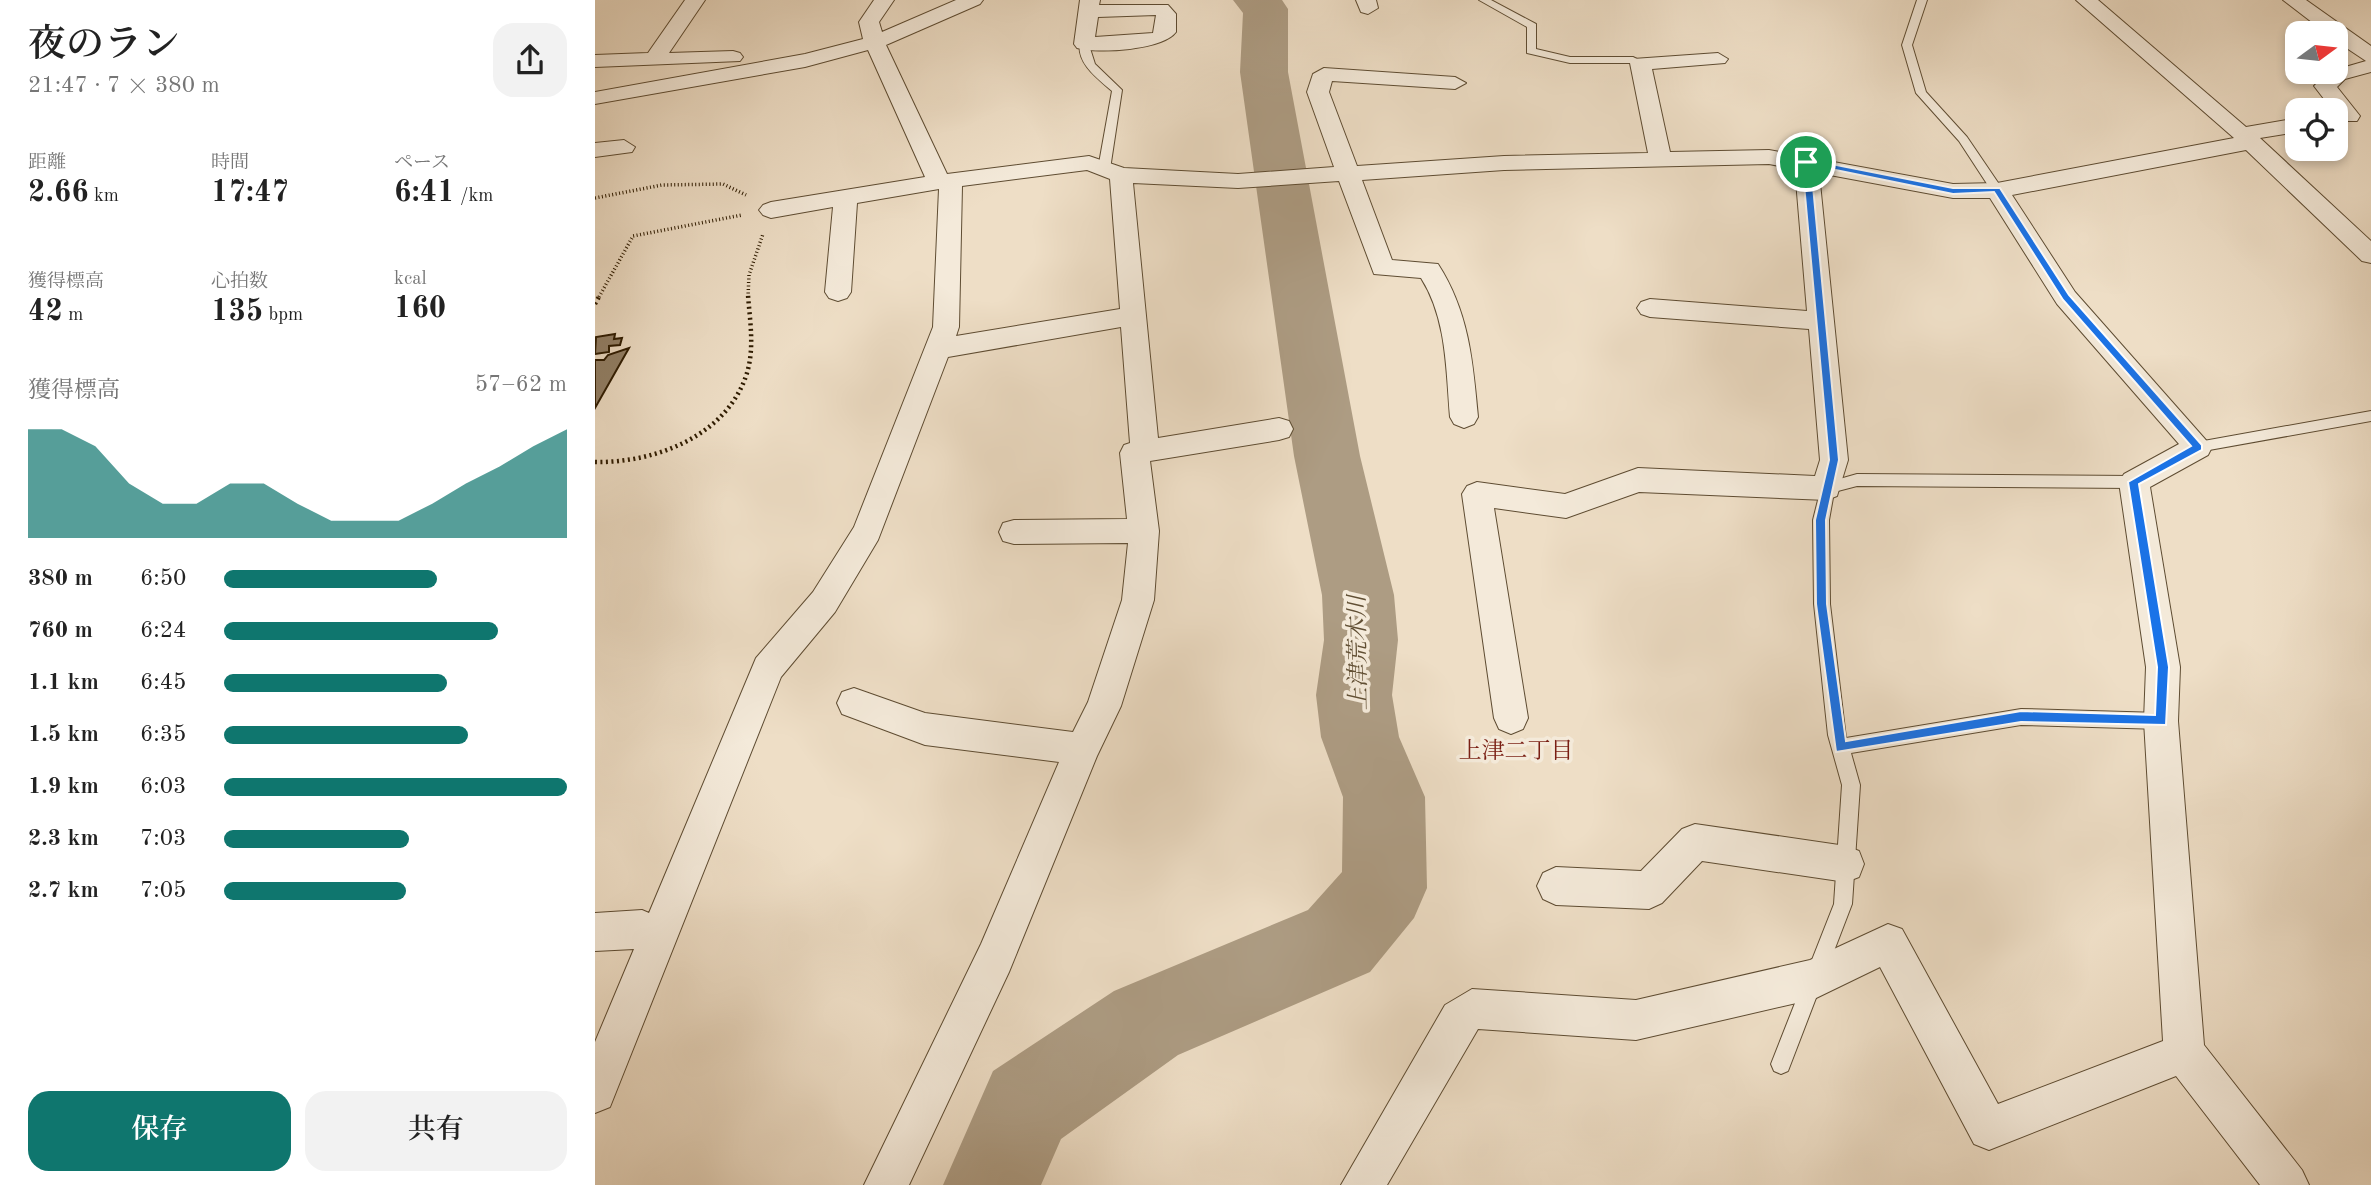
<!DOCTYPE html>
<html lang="ja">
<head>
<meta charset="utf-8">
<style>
  body { margin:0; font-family:"Old Standard TT","Noto Serif JP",serif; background:#f2f2f2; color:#222; height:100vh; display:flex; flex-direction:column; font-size:26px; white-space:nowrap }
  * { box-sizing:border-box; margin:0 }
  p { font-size:23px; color:#767676 }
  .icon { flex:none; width:38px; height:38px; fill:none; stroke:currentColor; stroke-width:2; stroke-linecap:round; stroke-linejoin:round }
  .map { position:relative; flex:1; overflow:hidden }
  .drawer { display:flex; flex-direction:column; background:#fff; width:595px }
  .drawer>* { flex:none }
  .needle { width:46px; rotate:75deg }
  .fabs { position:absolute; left:1690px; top:21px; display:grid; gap:14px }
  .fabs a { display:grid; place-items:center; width:63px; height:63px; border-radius:14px; background:#fff; box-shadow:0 4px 10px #0003; font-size:35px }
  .pin { position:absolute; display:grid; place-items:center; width:60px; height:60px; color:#fff; margin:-30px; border:4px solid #fff; border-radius:50%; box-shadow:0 2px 7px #0007 }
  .round { display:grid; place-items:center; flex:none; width:74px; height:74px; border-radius:21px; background:#f2f2f2 }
  .head { display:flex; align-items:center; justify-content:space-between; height:119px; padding:0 28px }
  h1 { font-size:38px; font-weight:600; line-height:52px }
  .figures { display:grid; grid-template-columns:repeat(3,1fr); gap:10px; height:119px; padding:7px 28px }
  .figures div { display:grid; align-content:center }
  .figures b { font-size:30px; font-weight:600 }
  .figures small { font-size:19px; font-weight:400 }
  .figures p { font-size:19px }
  .chart { height:196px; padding:14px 28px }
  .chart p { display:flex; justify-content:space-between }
  .chart svg { width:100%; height:126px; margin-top:7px; fill:#0f766e; opacity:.7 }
  .button { display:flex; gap:14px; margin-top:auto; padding:14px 28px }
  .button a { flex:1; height:80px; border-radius:21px; background:#0f766e; color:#fff; font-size:28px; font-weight:600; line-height:80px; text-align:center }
  .button a+a { background:#f2f2f2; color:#222 }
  ul { padding:0 28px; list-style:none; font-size:23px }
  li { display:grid; grid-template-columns:112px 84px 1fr; align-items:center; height:52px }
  li i { height:18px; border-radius:9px; background:#0f766e }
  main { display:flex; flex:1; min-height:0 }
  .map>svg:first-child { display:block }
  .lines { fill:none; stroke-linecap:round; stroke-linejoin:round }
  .river { fill:#ad9c83; fill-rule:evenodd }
  .building { fill:#928067; stroke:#2e1b00; stroke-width:2 }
  .lane-casing { stroke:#5e4c32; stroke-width:2 }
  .street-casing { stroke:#5e4c32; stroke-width:2 }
  .path-far1 { stroke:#2e1b00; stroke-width:3.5; stroke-dasharray:1 2.5; stroke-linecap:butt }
  .path { stroke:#2e1b00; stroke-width:4.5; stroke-dasharray:2 3.5; stroke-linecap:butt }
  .lane { fill:#f4eada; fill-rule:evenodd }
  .street { fill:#f4eada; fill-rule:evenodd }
  .route { fill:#1a73e8; stroke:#fff; stroke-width:2; fill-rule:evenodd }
  .labels { text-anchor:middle; stroke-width:7; stroke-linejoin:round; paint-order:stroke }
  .water-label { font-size:23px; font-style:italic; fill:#614f34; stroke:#f4eada }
  .neighbourhood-label { font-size:23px; fill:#7a1f14; stroke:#f4eada }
</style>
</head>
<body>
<main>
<section class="drawer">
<div class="head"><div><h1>夜のラン</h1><p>21:47 · 7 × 380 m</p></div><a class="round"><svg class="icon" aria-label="share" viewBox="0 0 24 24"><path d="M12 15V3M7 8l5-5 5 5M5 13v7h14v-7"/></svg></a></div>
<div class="figures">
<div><p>距離</p><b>2.66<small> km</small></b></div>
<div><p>時間</p><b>17:47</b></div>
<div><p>ペース</p><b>6:41<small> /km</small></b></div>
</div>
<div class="figures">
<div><p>獲得標高</p><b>42<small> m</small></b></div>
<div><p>心拍数</p><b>135<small> bpm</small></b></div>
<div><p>kcal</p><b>160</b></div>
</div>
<div class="chart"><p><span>獲得標高</span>57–62 m</p>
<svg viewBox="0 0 160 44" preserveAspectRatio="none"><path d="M0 44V6L10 6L20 12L30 25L40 32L50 32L60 25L70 25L80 32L90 38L100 38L110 38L120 32L130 25L140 19L150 12L160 6V44z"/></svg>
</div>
<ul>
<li><b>380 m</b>6:50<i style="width:62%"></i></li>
<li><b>760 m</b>6:24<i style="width:80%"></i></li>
<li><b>1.1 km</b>6:45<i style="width:65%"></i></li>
<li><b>1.5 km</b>6:35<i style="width:71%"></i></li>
<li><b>1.9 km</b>6:03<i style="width:100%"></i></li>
<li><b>2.3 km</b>7:03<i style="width:54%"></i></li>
<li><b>2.7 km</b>7:05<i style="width:53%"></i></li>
</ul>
<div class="button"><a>保存</a><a>共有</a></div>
</section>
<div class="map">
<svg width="1776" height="1185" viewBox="0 0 1776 1185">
  <rect width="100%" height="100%" fill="#eedec6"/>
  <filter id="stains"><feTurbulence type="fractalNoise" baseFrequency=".00286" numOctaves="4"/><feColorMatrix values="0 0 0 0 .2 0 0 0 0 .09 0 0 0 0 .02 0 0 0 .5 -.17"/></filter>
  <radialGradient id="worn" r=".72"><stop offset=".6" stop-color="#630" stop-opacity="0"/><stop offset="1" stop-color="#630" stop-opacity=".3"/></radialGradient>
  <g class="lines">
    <path class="river" d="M 638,0 L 687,0 L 693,9 L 693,72 L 765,456 L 799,595 L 803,640 L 797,695 L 804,737 L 830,797 L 832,888 L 819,918 L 775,972 L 583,1055 L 466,1139 L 446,1185 L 348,1185 L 398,1071 L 519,991 L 713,910 L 747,872 L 748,797 L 726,737 L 721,695 L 729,640 L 727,595 L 699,456 L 645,72 L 648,13 Z"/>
  </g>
  <path class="building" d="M 20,334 L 19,339 L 27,338 L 25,345 L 14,346 L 14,352 L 0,354 L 1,337 Z
    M 34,348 L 0,408 L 0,360 L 9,360 L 13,355 Z"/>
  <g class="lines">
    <g class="lane-casing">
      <path id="lane" d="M 884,0 L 896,0 L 941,24 L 941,49 L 975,57 L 1038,57 L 1050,63 L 1045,66 L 1036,63 L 975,63 L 932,53 L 932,27 Z
        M 1322,0 L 1332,0 L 1317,45 L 1331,92 L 1372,137 L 1408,190 L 1406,193 L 1398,193 L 1364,141 L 1321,93 L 1307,45 Z
        M 485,42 L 493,42 L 500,64 L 527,90 L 515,169 L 509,173 L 503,169 L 517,91 C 502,78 481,63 485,42 Z
        M 1776,411 L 1776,421 L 1603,452 L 1596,447 L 1603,442 Z
        M 1262,474 L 1539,476 L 1546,482 L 1539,488 L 1262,486 L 1239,492 L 1234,520 L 1235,604 L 1251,738 L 1426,709 L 1566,713 L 1572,715 L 1575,721 L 1572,727 L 1566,729 L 1426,725 L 1256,753 L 1265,785 L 1257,904 L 1193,1071 L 1186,1074 L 1179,1071 L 1176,1064 L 1239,904 L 1247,785 L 1233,735 L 1219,604 L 1218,520 L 1227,484 Z"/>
    </g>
    <g class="street-casing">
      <path id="street" d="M 90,0 L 110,0 L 74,53 L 138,51 L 145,53 L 148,57 L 145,61 L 0,67 L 0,55 L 53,53 Z
        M 279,0 L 299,0 L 284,22 L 287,32 L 361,0 L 388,0 L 385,4 L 291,45 L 352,174 L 494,156 L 529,168 L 643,174 L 739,167 L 712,92 L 718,74 L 729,68 L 860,77 L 871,83 L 860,89 L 737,81 L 734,92 L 762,166 L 909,156 L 1053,153 L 1035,63 L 1038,59 L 1123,53 L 1133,59 L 1130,63 L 1057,69 L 1075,152 L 1174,150 L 1358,184 L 1402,183 L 1639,138 L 1481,0 L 1503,0 L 1651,127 L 1703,118 L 1703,132 L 1665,138 L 1776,241 L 1776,263 L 1767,261 L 1651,150 L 1417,195 L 1480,292 L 1617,447 L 1613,455 L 1555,487 L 1585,667 L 1583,721 L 1609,1045 L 1707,1170 L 1714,1185 L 1665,1185 L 1581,1076 L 1394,1150 L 1379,1144 L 1285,967 L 1219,999 L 1041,1040 L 883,1029 L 792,1185 L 746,1185 L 850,1005 L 877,989 L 1041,1000 L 1215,960 L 1293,924 L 1307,929 L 1403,1104 L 1568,1041 L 1549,721 L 1551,667 L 1524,482 L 1529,474 L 1584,444 L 1462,304 L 1395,198 L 1358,198 L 1224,173 L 1253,460 L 1242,496 L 1232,500 L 1044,492 L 971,518 L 899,508 L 933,718 L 928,729 L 916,734 L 904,729 L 899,718 L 867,494 L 872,486 L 882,482 L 970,494 L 1043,468 L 1220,476 L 1225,460 L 1214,329 L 1055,317 L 1046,314 L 1042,308 L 1046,302 L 1055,299 L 1212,311 L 1200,169 L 1174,164 L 909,170 L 767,180 L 797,260 L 843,264 C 874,312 878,362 883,417 L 879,424 L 869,428 L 859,424 L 855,417 C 851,370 852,319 826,278 L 779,274 L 744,181 L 643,188 L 538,183 L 563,438 L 684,418 L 694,421 L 698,429 L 694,437 L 684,440 L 555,461 L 564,531 L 559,600 L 526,706 L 502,756 L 414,972 L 314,1185 L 269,1185 L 386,944 L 464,762 L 330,745 L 247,714 L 242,703 L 247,692 L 259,688 L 330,713 L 478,732 L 493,702 L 527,600 L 533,543 L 419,544 L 408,541 L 404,532 L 408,523 L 419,520 L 532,519 L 525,453 L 529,445 L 535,443 L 526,327 L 353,357 L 283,540 L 240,612 L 186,677 L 15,1107 L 0,1113 L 0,1042 L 39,949 L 0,951 L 0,913 L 47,910 L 54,913 L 161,658 L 218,592 L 259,527 L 338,327 L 344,189 L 262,203 L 256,292 L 252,298 L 243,301 L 234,298 L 230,292 L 238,207 L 176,218 L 168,215 L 164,210 L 168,205 L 176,202 L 330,177 L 273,50 L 210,67 L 0,104 L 0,92 L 210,54 L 268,39 L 264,22 ZM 492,170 L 515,179 L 525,309 L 361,336 L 364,327 L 367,186 Z
        M 485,0 L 505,0 L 504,5 L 573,5 L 581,14 L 581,32 C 568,50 503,54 482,48 L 479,44 ZM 561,15 L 558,33 L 500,37 L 503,17 Z
        M 761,0 L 781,0 L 783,8 L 773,14 L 766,12 Z
        M 1688,0 L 1711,0 L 1776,46 L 1776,72 L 1750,79 L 1742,87 L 1765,116 L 1762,121 L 1746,121 L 1719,86 L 1733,72 L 1771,61 L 1741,41 L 1741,33 L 1731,33 Z
        M 29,140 L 40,147 L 37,152 L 0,157 L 0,143 Z
        M 1100,824 L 1251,846 L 1264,851 L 1269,864 L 1264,877 L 1251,882 L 1107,861 L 1067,903 L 1054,909 L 961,905 L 948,899 L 942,886 L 948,873 L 961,867 L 1046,871 L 1087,829 Z"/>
    </g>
    <path class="path-far1" d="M 0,198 L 67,185 L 128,184 L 151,195
      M 4,297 L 38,236 L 147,215
      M 153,297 L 154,275 L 168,234"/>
    <path class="path" d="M 0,304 L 5,295
      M 0,462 C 59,463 130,437 151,376 C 160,350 155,322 153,295"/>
    <use href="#lane" class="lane"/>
    <use href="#street" class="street"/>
  </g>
  <path class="route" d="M 1211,159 L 1358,188 L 1405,188 L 1474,295 L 1607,445 L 1607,450 L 1544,484 L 1574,667 L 1571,725 L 1426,722 L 1241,752 L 1221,604 L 1220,520 L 1234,460 L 1207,162 ZM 1216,165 L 1358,194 L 1399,192 L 1468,300 L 1596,446 L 1533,482 L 1562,667 L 1560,715 L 1426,711 L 1251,741 L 1232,604 L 1231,520 L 1244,460 Z"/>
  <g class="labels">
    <g class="water-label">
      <text transform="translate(762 653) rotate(-91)" y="8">上津荒木川</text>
    </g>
    <g class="neighbourhood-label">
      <text x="921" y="758">上津二丁目</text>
    </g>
  </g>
  <rect width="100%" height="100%" filter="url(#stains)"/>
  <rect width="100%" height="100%" fill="url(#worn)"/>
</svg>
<div class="fabs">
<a><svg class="needle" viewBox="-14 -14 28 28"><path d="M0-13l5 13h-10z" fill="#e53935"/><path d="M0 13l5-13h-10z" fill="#767676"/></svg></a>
<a><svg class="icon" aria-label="locate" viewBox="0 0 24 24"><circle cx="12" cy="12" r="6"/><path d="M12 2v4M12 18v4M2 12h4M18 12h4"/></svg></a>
</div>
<div class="pin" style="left:1211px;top:162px;background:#1e9e55"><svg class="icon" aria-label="arrive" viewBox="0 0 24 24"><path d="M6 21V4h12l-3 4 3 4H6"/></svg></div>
</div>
</main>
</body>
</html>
